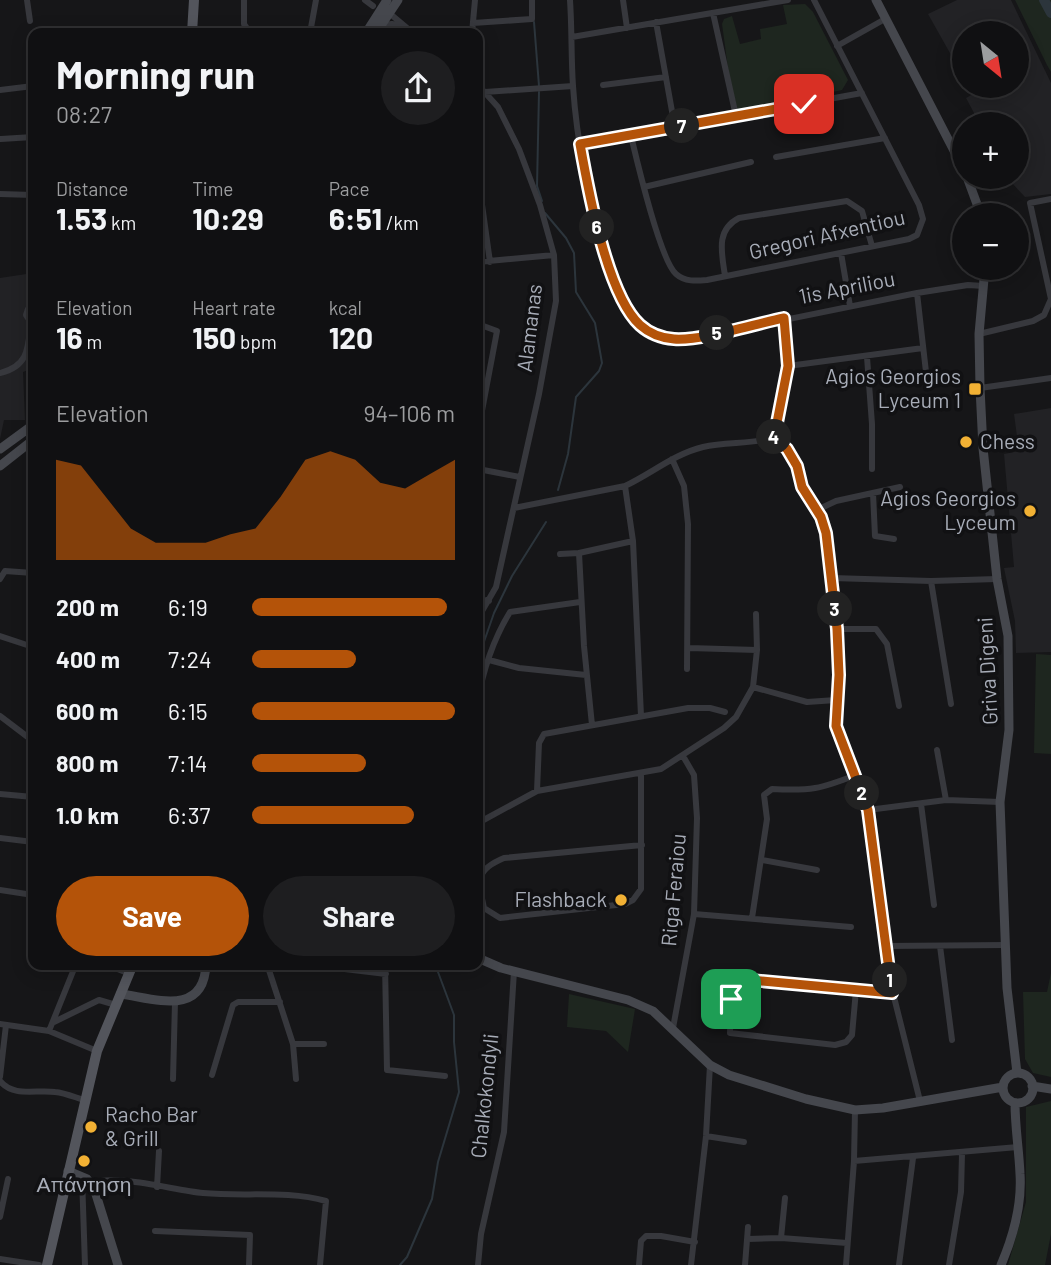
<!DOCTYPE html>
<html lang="en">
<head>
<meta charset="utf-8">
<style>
  body { margin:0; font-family:Barlow,sans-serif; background:#1e1e20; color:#f1f3f6; height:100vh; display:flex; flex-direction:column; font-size:26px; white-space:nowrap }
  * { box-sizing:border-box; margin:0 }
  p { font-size:23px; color:#9c9d9f }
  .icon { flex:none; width:38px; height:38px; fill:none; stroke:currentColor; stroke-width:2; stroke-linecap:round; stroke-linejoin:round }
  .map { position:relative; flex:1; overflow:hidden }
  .details { position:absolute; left:28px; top:28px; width:455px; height:942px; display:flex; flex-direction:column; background:#101012; border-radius:14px; box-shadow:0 4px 18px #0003,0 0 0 2px #303032 }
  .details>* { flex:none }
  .needle { width:46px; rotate:150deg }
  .controls { position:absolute; left:952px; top:21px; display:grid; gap:14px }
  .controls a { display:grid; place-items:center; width:77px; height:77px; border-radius:50%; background:#101012; box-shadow:0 4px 18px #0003,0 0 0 2px #303032; font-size:35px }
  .pin { position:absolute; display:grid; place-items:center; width:60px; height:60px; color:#fff; margin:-30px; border-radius:14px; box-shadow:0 4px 10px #0006 }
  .km { position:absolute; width:35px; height:35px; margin:-18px; border-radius:50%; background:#222; color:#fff; font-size:19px; line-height:35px; text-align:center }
  .round { display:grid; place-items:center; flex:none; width:74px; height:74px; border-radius:37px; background:#1e1e20 }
  .summary { display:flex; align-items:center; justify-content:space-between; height:119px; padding:0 28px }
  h1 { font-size:38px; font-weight:700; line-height:52px }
  .figures { display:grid; grid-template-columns:repeat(3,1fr); gap:10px; height:119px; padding:7px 28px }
  .figures div { display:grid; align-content:center }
  .figures b { font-size:30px; font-weight:700 }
  .figures small { font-size:19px; font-weight:400 }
  .figures p { font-size:19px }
  .chart { height:196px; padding:14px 28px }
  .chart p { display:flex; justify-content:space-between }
  .chart svg { width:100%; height:126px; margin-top:7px; fill:#b45309; opacity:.7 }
  .cta { display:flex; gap:14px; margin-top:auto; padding:14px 28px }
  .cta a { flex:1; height:80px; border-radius:42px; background:#b45309; color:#fff; font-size:28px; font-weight:700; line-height:80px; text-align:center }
  .cta a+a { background:#1e1e20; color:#f1f3f6 }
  ul { padding:0 28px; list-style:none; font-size:23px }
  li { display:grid; grid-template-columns:112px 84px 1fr; align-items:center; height:52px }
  li i { height:18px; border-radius:9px; background:#b45309 }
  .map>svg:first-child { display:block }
  .built { fill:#222225 }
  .green { fill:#1e261f }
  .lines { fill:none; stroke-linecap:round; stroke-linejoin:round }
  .stream { stroke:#2c353c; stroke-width:2 }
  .river { stroke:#2c353c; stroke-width:10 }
  .street { stroke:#37383d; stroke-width:6 }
  .secondary { stroke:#45474d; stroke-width:9 }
  .primary { stroke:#53555c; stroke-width:10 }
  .route-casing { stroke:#fff; stroke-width:14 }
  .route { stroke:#b45309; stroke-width:9 }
  .poi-dot { fill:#f2b134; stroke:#111113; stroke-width:2.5 }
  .labels { text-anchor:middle; stroke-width:7; stroke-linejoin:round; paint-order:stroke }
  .street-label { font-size:21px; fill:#a8adb8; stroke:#111113 }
  .poi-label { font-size:21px; fill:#a8adb8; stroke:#111113; text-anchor:end }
</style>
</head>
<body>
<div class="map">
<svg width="1051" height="1265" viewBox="0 0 1051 1265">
  <rect width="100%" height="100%" fill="#161618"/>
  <path class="built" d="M 957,0 L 1011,0 L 1051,83 L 1051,194 L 1025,197 L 1009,180 L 1008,177 L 1017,177 L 1017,124 L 980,124 L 966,98 L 973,94 L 969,86 L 1017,86 L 1017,33 L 964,33 L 964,78 L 928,14 Z
    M 33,273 L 33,368 L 23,372 L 25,420 L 4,420 L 0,439 L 0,278 Z
    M 1051,408 L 1051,652 L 1016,653 L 1015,621 L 1004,568 L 1014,567 L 1004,454 L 1019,451 L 1014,414 Z"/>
  <path class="green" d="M 1015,0 L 1051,0 L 1051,72 L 1047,65 Z
    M 805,4 L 813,12 L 848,80 L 842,90 L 738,112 L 729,75 L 722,24 L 724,19 L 732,16 L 740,44 L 761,39 L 760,29 L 787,24 L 783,5 Z
    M 1036,654 L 1051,655 L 1051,754 L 1034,753 Z
    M 1051,973 L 1051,1077 L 1033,1073 L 1025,1059 L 1023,992 L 1047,992 Z
    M 569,994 L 635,1009 L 628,1052 L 606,1031 L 567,1027 Z
    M 1051,1101 L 1051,1234 L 1045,1265 L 1008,1265 L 1026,1202 L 1026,1107 Z"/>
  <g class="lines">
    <path class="stream" d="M 534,22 L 539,86
      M 539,92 L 537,186 L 542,201
      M 545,213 L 566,238 L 574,253 L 576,292 L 595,323 L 602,363 L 599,371 L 576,397 L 568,454 L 558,490
      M 478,659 L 494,613 L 512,576 L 546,522
      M 400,1265 L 407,1257 L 432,1199 L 438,1162 L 459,1092 L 454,1042 L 454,1015 L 435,964"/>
    <path class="river" d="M 1044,0 L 1051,13"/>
    <path class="street" d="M 27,0 L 30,21
      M 244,0 L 244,24 L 250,33
      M 365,0 L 373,6
      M 570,0 C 572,29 571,57 573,86 C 577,146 590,206 609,264 C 617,288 626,318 649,332 C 663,341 680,339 696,338 L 917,293 L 968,285 L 984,286
      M 623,0 L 627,28
      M 388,12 L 413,33
      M 713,13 L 736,116
      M 656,22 L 675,128
      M 473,23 L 532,19 L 532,0
      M 381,25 L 392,24 L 406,28
      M 310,33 L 316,0
      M 472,33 L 475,0
      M 572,37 L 788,0
      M 837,46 L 885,19
      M 478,85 L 498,107 L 519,149 L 540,205 L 554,255 L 556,301 L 539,394 L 496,587 L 478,618
      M 603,85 L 666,77
      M 0,90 L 33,86
      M 485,92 L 573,86
      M 631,136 C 637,161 660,260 676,274 C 685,282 696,281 707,280 L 909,239 L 917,235 L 923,219 L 919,205 L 814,0
      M 1,139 L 33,137
      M 580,144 L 862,93
      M 776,157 L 885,138
      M 478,176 L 490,262
      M 644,187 L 751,162
      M 0,194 L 33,195
      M 841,253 L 850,306
      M 478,262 L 554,255
      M 725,276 C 722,254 715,230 739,218 L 847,201 L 862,211 L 872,246
      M 917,293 L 926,372
      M 33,308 L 28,309 L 26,315 L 28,318 L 33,320
      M 478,324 L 497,331 L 478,432
      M 979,334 L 1033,321 L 1044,315 L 1051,299 L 1030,203 L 1051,199
      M 867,357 L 872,424 L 872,469
      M 788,366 L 923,348
      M 0,373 C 30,366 28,346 31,320
      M 980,388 L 1051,378
      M 774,438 L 787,449 L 797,466 L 802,487 L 821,517 L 826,533 L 837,629 L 839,675 L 836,726 L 868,810 L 893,993 L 920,1101
      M 774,438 L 788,366 L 784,318
      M 672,459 L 684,486 L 688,524 L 687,669
      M 478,469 L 520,477
      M 625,486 L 633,541 L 641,716
      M 873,493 L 875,536 L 894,539
      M 514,508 L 625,486 C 651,474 674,454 703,447 C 726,442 751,444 774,438
      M 817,510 L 836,501 L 900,487
      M 560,554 L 579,553
      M 832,578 L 931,581 L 997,579
      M 0,579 L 5,571 L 33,573
      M 931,581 L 951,704
      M 478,599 L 489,601
      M 837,629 L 876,629 L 887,644 L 899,706
      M 0,636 L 33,647
      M 689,648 L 757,650
      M 489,660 L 519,668 L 586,675
      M 753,687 L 807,702 L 836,700
      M 478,702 C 482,672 494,638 510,612 L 580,602
      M 0,716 L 33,741
      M 592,725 L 584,646 L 579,553 L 633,541
      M 937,750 L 946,800
      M 641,774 L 641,889 L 633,900 L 625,904 L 500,918 L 484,908 C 478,880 475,870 504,858 L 642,845
      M 537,791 L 539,743 L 544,734 L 688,708 L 710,708 L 725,712
      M 0,794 L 33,797
      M 921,804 L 934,905
      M 868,810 L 946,800 L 1000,802
      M 478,823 L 537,791 L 661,769 L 724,728 L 736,717 L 753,687 L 757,650 L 756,614
      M 0,838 L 33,842
      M 762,860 L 817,870
      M 0,890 L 33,895
      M 694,914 L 851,927
      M 752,918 L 767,819 L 764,795 L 772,789 C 811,791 820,789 856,775
      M 885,946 L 1006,945
      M 940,946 L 952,1040
      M 105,964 L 130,974
      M 267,964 L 293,1044 L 296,1079
      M 324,964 L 328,967 L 386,974
      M 385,964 L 387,1070 L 445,1076
      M 856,990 L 852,1035 L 846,1042 L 835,1045 L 730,1033 L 731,999 L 739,979 C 790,984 841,988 893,993
      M 54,1022 L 99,1000 L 116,1005
      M 0,1024 L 49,1031 L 97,1051
      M 673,1028 L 694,914 L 697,818 L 694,775 L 683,756
      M 49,1031 L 76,964
      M 293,1044 L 324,1044
      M 212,1075 L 233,1005 L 238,1002 L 280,1002
      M 0,1077 L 6,1025
      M 173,1079 L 175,1002
      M 0,1081 C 14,1098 37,1089 55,1092 C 65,1093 74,1097 84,1100
      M 706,1136 L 744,1142
      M 854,1161 L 1018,1147
      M 82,1177 L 85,1265
      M 91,1183 C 119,1174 172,1190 203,1193 C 244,1197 286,1190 326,1201 L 320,1265
      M 157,1187 L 159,1151
      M 0,1217 L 8,1179
      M 155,1231 L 250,1235 L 249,1265
      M 781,1238 L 785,1198
      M 748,1239 L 781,1238 L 847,1243
      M 0,1259 L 39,1265
      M 478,1265 L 481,1234 L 504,1132 L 514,971
      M 639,1265 L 641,1241 L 646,1236 L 661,1236 L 695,1242
      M 691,1265 L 706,1136 L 710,1065
      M 745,1265 L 748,1227
      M 846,1265 L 854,1161 L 855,1110
      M 899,1265 L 913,1158
      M 949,1265 L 961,1192 L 962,1154"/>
    <path class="secondary" d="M 876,0 L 964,170
      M 366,33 L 387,0
      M 376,33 L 398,0
      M 967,177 L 981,215
      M 985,268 L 979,334 L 980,388 L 983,448 L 997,579 L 1008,636 L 1009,730 L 1000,802 L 1007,988 L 1017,1073
      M 0,449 L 33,425
      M 0,466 L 33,440
      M 478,958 L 501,968 L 628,1000 L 653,1011 L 710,1065 L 729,1075 L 806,1099 L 855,1110 L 883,1108 L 1003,1087
      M 121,994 C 156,999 204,1017 206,964
      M1003 1088a15 15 0 1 1 30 0a15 15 0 1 1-30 0Z
      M 1032,1086 L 1051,1089
      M 68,1171 L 87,1179 L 94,1188 L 118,1265
      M 1001,1265 C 1013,1237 1022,1205 1020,1174 C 1019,1150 1015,1127 1015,1103"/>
    <path class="primary" d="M 192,33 L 194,0
      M 47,1265 L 97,1051 L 133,964"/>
  </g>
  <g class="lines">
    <g class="route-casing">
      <path id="route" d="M 731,999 L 739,979 L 892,993 L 868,810 L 836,726 L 839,675 L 837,629 L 826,533 L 821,517 L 802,487 L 797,466 L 787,449 L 774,438 L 788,366 L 784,318 C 754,324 702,341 674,339 C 661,338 650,334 640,325 C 607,295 588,189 580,144 L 804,104"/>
    </g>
    <use href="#route" class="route"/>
  </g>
  <g class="poi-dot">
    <rect x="968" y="382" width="14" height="14" rx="3.5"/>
    <circle cx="966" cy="442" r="7"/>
    <circle cx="1030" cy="511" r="7"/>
    <circle cx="621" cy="900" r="7"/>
    <circle cx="91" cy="1127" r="7"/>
    <circle cx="84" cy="1161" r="7"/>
  </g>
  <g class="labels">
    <g class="street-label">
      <text transform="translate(827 235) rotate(-13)" y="7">Gregori Afxentiou</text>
      <text transform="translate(847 288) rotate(-11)" y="7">1is Apriliou</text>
      <text transform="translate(530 328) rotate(-83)" y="7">Alamanas</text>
      <text transform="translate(988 671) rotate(-93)" y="7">Griva Digeni</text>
      <text transform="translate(674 890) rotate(-85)" y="7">Riga Feraiou</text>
      <text transform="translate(485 1096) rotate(-84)" y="7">Chalkokondyli</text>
    </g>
    <g class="poi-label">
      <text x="961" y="384">Agios Georgios<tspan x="961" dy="24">Lyceum 1</tspan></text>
      <text x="980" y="449" text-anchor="start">Chess</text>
      <text x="1016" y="506">Agios Georgios<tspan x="1016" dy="24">Lyceum</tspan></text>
      <text x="607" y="907">Flashback</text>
      <text x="105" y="1122" text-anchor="start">Racho Bar<tspan x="105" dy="24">&amp; Grill</tspan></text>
      <text x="84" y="1192" text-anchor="middle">Απάντηση</text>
    </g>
  </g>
</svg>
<div class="controls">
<a><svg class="needle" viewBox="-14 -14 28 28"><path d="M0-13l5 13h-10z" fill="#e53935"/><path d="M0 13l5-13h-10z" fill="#9c9d9f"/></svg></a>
<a>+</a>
<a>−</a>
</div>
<div class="pin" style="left:731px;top:999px;background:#1e9e55"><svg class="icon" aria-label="arrive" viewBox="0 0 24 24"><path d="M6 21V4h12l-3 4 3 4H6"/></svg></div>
<div class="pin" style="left:804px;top:104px;background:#d93025"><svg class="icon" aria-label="check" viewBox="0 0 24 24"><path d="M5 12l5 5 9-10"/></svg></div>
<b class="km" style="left:890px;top:980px">1</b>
<b class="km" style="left:862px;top:793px">2</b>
<b class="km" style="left:835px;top:609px">3</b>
<b class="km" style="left:774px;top:437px">4</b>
<b class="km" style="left:717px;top:333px">5</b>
<b class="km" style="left:597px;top:227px">6</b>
<b class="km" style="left:682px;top:126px">7</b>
<section class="details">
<div class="summary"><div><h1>Morning run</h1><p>08:27</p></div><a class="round"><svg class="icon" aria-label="share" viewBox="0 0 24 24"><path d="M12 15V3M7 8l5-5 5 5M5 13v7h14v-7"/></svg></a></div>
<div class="figures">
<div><p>Distance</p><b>1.53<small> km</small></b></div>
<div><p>Time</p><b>10:29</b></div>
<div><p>Pace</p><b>6:51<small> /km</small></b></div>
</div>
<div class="figures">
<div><p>Elevation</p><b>16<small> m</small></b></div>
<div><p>Heart rate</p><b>150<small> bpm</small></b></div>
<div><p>kcal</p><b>120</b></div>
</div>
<div class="chart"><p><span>Elevation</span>94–106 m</p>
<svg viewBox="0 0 160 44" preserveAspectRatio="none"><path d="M0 44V9L10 11L20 22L30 33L40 38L50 38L60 38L70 35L80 33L90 22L100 9L110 6L120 9L130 17L140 19L150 14L160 9V44z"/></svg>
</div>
<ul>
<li><b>200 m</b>6:19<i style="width:96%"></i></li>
<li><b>400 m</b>7:24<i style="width:51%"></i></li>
<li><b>600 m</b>6:15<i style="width:100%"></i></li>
<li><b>800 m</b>7:14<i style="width:56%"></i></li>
<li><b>1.0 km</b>6:37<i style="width:80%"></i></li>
</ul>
<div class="cta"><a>Save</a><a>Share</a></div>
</section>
</div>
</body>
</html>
